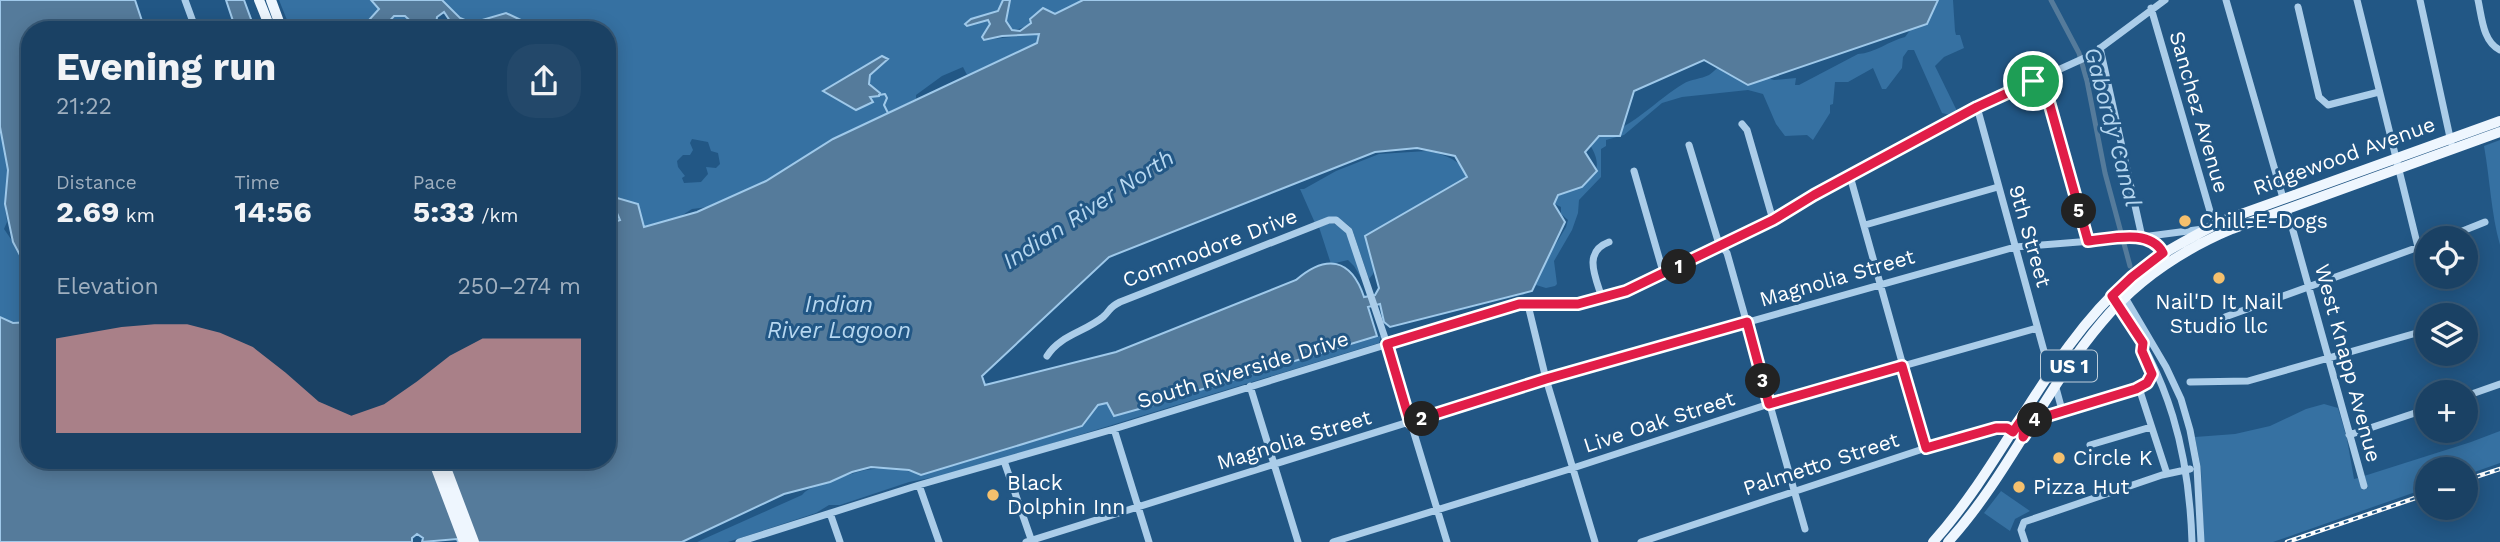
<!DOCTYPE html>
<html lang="en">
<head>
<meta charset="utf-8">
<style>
  body { margin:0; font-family:"Work Sans",sans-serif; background:#23486a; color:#f1f3f6; height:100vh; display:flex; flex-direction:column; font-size:26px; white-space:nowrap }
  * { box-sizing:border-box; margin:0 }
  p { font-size:23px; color:#9fafbf }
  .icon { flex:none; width:38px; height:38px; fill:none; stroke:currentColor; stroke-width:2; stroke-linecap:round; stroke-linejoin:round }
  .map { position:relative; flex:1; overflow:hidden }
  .side { position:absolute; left:21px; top:21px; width:595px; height:448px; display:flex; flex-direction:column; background:#1a4164; border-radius:28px; box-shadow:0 4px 18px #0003,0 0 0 2px #385a78 }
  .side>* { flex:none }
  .buttons { position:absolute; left:2415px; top:226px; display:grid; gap:14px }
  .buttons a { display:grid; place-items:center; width:63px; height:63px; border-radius:50%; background:#1a4164; box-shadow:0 4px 18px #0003,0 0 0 2px #385a78; font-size:35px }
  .pin { position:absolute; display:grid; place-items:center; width:60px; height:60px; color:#fff; margin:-30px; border:4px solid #fff; border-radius:50%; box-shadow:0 2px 7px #0007 }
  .km { position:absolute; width:35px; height:35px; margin:-18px; border-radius:50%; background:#222; color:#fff; font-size:19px; line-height:35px; text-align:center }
  .round { display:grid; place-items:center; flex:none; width:74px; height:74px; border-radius:28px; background:#23486a }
  .headline { display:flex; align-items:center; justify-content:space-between; height:119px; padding:0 35px }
  h1 { font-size:38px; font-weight:700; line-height:52px }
  .metrics { display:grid; grid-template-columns:repeat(3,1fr); gap:10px; height:119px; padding:7px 35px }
  .metrics div { display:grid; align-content:center }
  .metrics b { font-size:30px; font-weight:700 }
  .metrics small { font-size:19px; font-weight:400 }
  .metrics p { font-size:19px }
  .chart { height:196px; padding:14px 35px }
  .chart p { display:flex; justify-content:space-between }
  .chart svg { width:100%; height:126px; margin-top:7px; fill:#e69b98; opacity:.7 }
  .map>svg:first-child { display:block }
  .green { fill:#3671a2; fill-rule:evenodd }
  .water { fill:#557b9b; stroke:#9fc9ea; stroke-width:2; fill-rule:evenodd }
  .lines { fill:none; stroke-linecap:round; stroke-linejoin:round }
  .stream { stroke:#9fc9ea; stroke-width:2 }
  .canal { stroke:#557b9b; stroke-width:5 }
  .minor { stroke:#abcde9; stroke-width:7 }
  .major { stroke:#eef6fe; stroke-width:10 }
  .rail-casing { stroke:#fff; stroke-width:4.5 }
  .rail { stroke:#225785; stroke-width:2; stroke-dasharray:5; stroke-linecap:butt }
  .route-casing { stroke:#fff; stroke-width:14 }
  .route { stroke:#e11d48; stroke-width:9 }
  .poi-dot { fill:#f5c06d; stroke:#225785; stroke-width:2.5 }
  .labels { text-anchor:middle; stroke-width:6; stroke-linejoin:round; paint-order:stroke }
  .shield { fill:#225785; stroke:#bdcdda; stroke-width:2 }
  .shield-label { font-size:19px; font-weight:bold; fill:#fff }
  .street-label { font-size:21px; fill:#fff; stroke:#225785 }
  .poi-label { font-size:21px; fill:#fff; stroke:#225785; text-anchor:start }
  .water-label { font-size:23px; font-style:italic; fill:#b6d7f0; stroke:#225785 }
</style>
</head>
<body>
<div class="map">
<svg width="2500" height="542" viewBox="0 0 2500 542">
  <rect width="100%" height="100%" fill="#225785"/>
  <path class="green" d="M 279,0 L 371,0 L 379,8 L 369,20 L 366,29 L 394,16 L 405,16 L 420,30 L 291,30 Z
    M 442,0 L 1003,0 L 998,11 L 971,19 L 976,24 L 988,19 L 990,24 L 982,37 L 984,40 L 1039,34 L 1037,43 L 967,75 L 963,67 L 942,76 L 916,95 L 916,99 L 833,139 L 766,181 L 708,207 L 692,209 L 681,216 L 643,228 L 610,195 L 607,195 L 607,122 L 616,111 L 611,83 L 607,79 L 607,30 L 524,30 L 521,20 L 479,19 L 472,23 L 460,18 ZM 888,59 L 870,75 L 869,84 L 880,93 L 869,97 L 823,91 ZM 692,139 L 708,142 L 711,151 L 718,153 L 720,164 L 716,168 L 706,167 L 708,174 L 701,182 L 684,183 L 682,178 L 685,176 L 678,167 L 677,161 L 683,155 L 690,155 L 693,150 L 690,143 Z
    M 1010,0 L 1083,0 C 1070,6 1022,31 1012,30 L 1006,21 Z
    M 1933,0 L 1953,0 L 1955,31 L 1956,35 L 1960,35 L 1964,48 L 1944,57 L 1935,66 L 1957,111 L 1950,115 L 1942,113 L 1914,50 L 1908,50 L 1903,57 L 1902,68 L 1886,89 L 1882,89 L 1873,68 L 1848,82 L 1835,82 L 1833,104 L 1830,105 L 1830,113 L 1813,140 L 1807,135 L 1785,136 L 1776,124 L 1763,94 L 1748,90 L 1682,97 L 1662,103 L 1624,135 L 1606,140 L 1606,146 L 1601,149 L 1601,177 L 1579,200 L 1578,213 L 1572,230 L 1554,261 L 1557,284 L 1555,286 L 1546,288 L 1536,285 L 1523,295 L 1516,293 L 1538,274 L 1566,227 L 1568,220 L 1561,214 L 1561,207 L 1553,203 L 1555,197 C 1579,187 1611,178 1590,145 L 1598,136 C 1624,135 1660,97 1683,84 C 1691,79 1701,79 1709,75 C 1714,72 1716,68 1722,65 L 1774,80 L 1796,78 L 1795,85 L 1799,85 L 1858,54 C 1875,53 1889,41 1905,37 Z
    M 0,127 L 8,170 L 5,207 L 7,222 L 4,229 L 13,242 L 30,274 L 30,322 C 19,325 10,322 0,317 Z
    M 2500,140 L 2500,245 C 2491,213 2490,179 2484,146 Z
    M 1427,151 C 1446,155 1459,159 1470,177 L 1376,264 L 1373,274 L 1369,279 L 1352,229 C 1340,216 1331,219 1315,223 L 1300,189 L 1304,189 L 1336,171 L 1379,154 Z
    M 1330,223 C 1353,225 1357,263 1363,281 L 1354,266 L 1348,260 L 1331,264 L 1319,227 Z
    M 1381,336 L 1379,343 L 1369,346 L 956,473 L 909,482 L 840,505 L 829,505 L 816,513 L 728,542 L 697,542 L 802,495 C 809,486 821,486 831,482 C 860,468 890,463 921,475 L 1082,426 L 1098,405 L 1108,404 L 1114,416 L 1157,404 L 1157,393 L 1162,391 L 1171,399 Z
    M 2324,404 L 2338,408 L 2347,439 L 2354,479 L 2358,478 L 2362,490 L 2368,488 L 2364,476 L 2471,442 L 2500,431 L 2500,463 L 2466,475 L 2466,469 L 2427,469 L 2427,488 L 2273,542 L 2204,542 L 2201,469 L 2195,437 L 2235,434 L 2270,426 L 2306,409 Z
    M 2001,491 L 2030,511 L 2015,519 L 2010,531 L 1984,513 Z"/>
  <path class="water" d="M 0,0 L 135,0 L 145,30 L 30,30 L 30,274 L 13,242 L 5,204 L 8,170 L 0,127 Z
    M 226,0 L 244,0 L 255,30 L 236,30 Z
    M 371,0 L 442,0 L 460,18 L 472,23 L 506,13 L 521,20 L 524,30 L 456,30 L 444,12 L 437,17 L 436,25 L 441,30 L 420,30 L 405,16 L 394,16 L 386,25 L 366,29 L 369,20 L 379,9 Z
    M 1003,0 L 1010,0 L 1006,21 L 1012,30 L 1020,31 L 1031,23 L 1030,19 L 1043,8 L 1055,14 L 1083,0 L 1938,0 L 1927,24 L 1748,85 L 1704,60 L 1634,91 L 1620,136 L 1599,136 L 1585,152 L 1597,171 L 1582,187 L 1558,195 L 1554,204 L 1565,222 L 1532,291 L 1390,327 L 1384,322 L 1380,304 L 1368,307 L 1377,336 L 1170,399 L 1162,391 L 1157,392 L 1157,404 L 1114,416 L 1107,403 L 1098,405 L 1082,426 L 921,475 L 909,470 L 871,467 L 852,472 L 830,482 L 784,494 L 682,542 L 458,542 L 457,539 L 422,542 L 423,538 L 417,534 L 412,538 L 412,542 L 0,542 L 0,317 L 13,323 L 30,322 L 30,460 L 607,460 L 607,224 L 620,220 L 617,213 L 607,210 L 607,195 L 638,204 L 644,227 L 697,212 L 766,181 L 833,139 L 1037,43 L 1039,34 L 1002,36 L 984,40 L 982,37 L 990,24 L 988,20 L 967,26 L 965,24 L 971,19 L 998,11 ZM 1417,148 L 1455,156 L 1467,177 L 1365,236 L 1379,288 L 1375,295 L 1364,297 C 1351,258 1326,254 1296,280 L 1116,352 L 985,385 L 982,376 L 1109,257 L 1375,152 Z
    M 882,56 L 888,59 L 870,75 L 869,84 L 880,93 L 879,96 L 870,97 L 873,102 L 856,110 L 823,91 Z"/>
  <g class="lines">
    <path class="stream" d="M 879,95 L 885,94 L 887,98 L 884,105 L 888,113"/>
    <path class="canal" d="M 2051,0 L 2079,53 L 2087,81 L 2105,173 L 2130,266"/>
    <path class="minor" d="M 185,0 L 196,30
      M 2226,0 L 2283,198
      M 2357,0 L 2418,247
      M 2420,0 L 2451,142
      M 2478,0 C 2482,18 2483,42 2500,50
      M 2298,7 L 2319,97 L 2328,105 L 2379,92
      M 2151,8 L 2214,225
      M 2100,48 L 2142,237
      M 2042,77 L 2088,241
      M 1977,107 L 2050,373
      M 1742,124 L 1747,130 L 1773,220
      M 1689,145 L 1718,241 L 1727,253 L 1805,529
      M 1634,171 L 1664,275
      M 1850,176 L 1926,448
      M 2287,209 L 2364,486
      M 1865,225 L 1998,187
      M 2146,238 L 2157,244 L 2163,253
      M 2445,238 L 2485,222
      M 2123,294 L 2166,367 L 2181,399 L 2190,430 L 2197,467 L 2201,542
      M 1602,298 C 1596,278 1582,252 1609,242
      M 2116,302 C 2169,377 2189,451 2192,542
      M 1528,305 L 1546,379 L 1595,542
      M 2225,317 L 2427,244
      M 2466,318 L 2470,317
      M 1047,356 C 1060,335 1085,332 1103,317 C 1111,310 1108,308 1120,302 L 1329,220 L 1336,220 L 1349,231 L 1387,344 L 1447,542
      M 2190,382 L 2248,381 L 2427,330
      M 1250,386 L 1298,542
      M 2056,388 L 2062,410
      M 2139,388 L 2167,474
      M 2466,396 L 2500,384
      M 2035,419 L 2136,389 C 2158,375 2151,374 2142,352
      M 1114,429 L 1149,542
      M 2349,435 L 2427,409
      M 2090,445 L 2151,427
      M 1004,461 L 1032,542
      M 919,485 L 939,542
      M 830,513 L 840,542
      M 739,542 L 919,485 L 1114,429 L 1508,307 L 1519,304 L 1578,304 L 1626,291 L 1664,275 L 1773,220 L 1814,195 L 1977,107 L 2091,55 L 2165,0
      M 1026,542 L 1546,379 L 2015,247 L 2142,237 L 2203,229
      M 1333,542 L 1573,468 L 1769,404 L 2037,328
      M 1641,542 L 1926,448 L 1996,428 L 2007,428 L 2013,432
      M 2025,542 L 2021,530 L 2024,522 L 2162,475 L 2190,469"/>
    <path class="major" d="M 259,0 L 271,30
      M 271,0 L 282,30
      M 433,460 L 464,542
      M 443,460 L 474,542
      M 1933,542 C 2007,460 2047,350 2131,277 C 2159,253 2191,238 2222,221 L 2500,121
      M 1948,542 C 2008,476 2044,390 2102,322 C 2137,280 2182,250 2232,229 L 2500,132"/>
    <g class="rail-casing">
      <path id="rail" d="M 2466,480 L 2500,469
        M 2287,542 L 2427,494"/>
    </g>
    <use href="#rail" class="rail"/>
  </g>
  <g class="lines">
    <g class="route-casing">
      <path id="route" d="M 2042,77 L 2088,241 C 2111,239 2150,228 2163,253 L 2132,277 L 2112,296 L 2143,343 L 2142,351 L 2152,374 L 2147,383 L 2136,389 L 2034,420 L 2023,437 L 2024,416 L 2013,432 L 2007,428 L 1996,428 L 1926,448 L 1902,366 L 1769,404 L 1747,322 L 1546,379 L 1410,422 L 1387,344 L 1519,304 L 1578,304 L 1626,291 L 1773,220 L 1814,195 L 1977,107 Z"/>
    </g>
    <use href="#route" class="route"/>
  </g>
  <g class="poi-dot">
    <circle cx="2185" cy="221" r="7"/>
    <circle cx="2219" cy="278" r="7"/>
    <circle cx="2059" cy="458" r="7"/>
    <circle cx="2019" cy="487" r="7"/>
    <circle cx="993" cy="495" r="7"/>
  </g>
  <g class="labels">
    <rect class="shield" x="2041" y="350.5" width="56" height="31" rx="5"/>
    <g class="shield-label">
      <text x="2069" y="373">US 1</text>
    </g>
    <g class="street-label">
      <text transform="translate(2199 112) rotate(74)" y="7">Sanchez Avenue</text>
      <text transform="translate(2344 156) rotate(-20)" y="7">Ridgewood Avenue</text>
      <text transform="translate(2030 236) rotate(74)" y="7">9th Street</text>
      <text transform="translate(1210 248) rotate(-21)" y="7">Commodore Drive</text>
      <text transform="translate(1837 278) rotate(-16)" y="7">Magnolia Street</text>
      <text transform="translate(2348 363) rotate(75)" y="7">West Knapp Avenue</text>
      <text transform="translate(1243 370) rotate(-17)" y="7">South Riverside Drive</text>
      <text transform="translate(1659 422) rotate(-18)" y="7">Live Oak Street</text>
      <text transform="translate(1294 440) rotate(-17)" y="7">Magnolia Street</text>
      <text transform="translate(1821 464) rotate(-18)" y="7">Palmetto Street</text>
    </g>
    <g class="poi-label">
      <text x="2199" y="228">Chill-E-Dogs</text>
      <text x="2219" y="309" text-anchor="middle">Nail'D It Nail<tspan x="2219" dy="24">Studio llc</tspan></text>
      <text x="2073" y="465">Circle K</text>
      <text x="1007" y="490">Black<tspan x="1007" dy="24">Dolphin Inn</tspan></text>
      <text x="2033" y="494">Pizza Hut</text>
    </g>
    <g class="water-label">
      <text transform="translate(2113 127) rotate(75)" y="8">Gabordy Canal</text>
      <text transform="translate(1088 209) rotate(-33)" y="8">Indian River North</text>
      <text x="839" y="312">Indian<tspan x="839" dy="26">River Lagoon</tspan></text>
    </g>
  </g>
</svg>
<div class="buttons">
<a><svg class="icon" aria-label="locate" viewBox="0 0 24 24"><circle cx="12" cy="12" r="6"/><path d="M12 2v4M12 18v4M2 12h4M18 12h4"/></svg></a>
<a><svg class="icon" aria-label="layers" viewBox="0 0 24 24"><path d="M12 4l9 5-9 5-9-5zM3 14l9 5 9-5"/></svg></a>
<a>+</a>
<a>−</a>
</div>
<div class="pin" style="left:2033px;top:81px;background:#1e9e55"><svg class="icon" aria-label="arrive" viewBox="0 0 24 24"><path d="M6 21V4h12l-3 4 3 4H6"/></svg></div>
<b class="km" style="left:1679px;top:267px">1</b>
<b class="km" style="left:1422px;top:419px">2</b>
<b class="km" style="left:1763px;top:381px">3</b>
<b class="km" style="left:2035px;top:420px">4</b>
<b class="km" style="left:2079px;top:211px">5</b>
<section class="side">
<div class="headline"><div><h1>Evening run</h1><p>21:22</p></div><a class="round"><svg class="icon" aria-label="share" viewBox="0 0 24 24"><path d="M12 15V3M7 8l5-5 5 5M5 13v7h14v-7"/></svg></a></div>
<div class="metrics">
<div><p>Distance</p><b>2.69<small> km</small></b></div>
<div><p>Time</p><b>14:56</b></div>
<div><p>Pace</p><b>5:33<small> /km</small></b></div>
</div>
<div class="chart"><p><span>Elevation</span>250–274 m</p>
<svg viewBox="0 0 160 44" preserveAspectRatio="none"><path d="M0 44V11L10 9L20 7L30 6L40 6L50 9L60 14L70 23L80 33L90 38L100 34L110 26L120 17L130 11L140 11L150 11L160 11V44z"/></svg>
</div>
</section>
</div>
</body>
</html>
